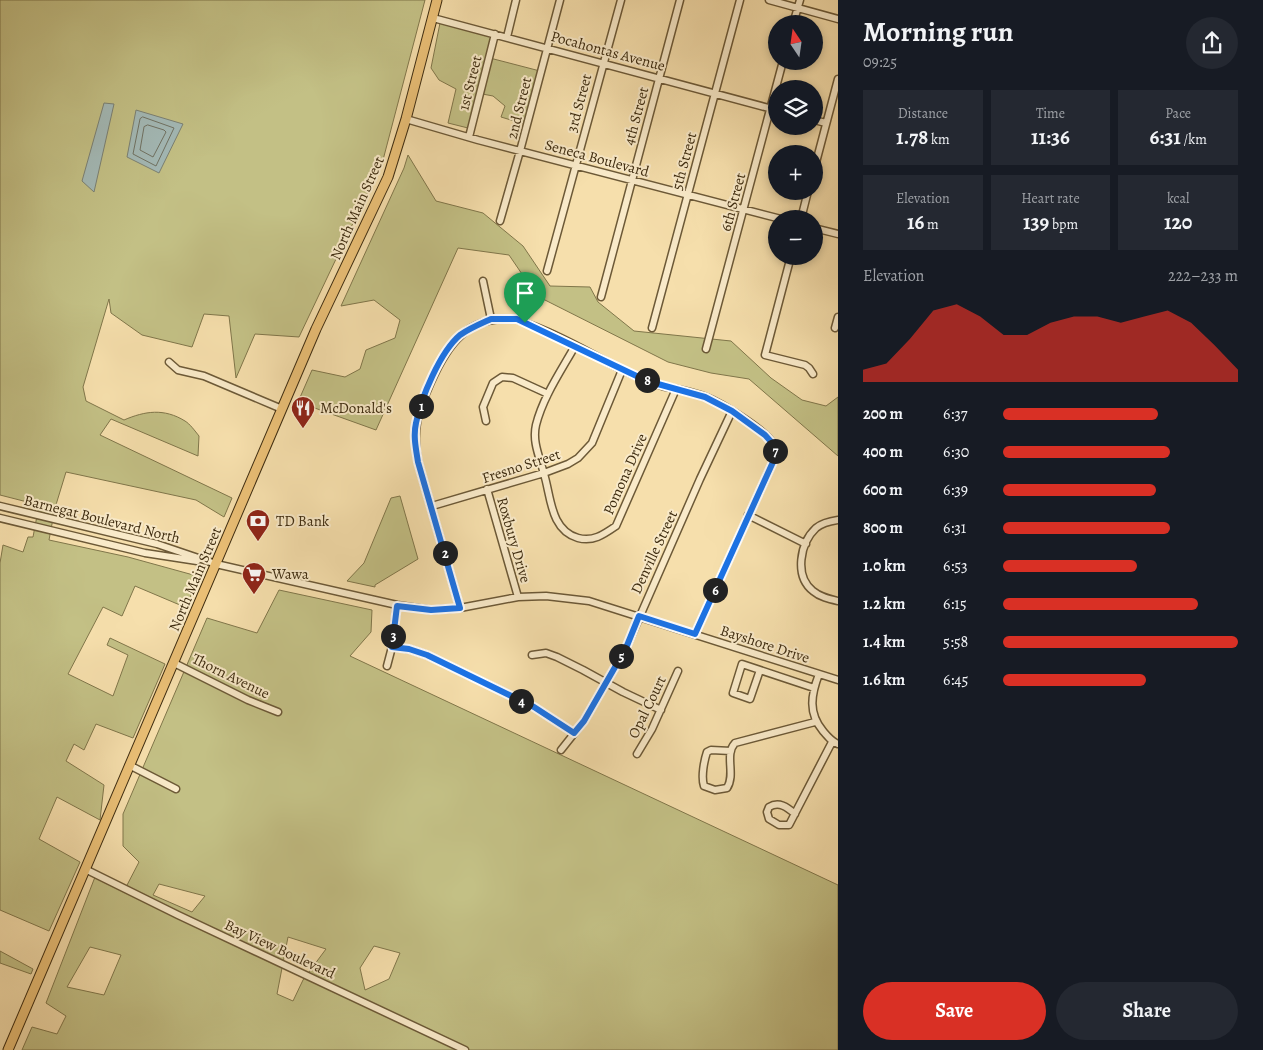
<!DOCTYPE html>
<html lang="en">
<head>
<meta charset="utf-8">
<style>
  body { margin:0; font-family:Alegreya,serif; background:#242831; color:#f1f3f6; height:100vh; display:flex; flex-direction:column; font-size:19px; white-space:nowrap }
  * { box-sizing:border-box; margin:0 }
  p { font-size:16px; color:#9ea1a6 }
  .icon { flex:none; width:28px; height:28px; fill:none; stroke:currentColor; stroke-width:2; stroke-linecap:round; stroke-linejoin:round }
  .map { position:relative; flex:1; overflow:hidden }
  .details { display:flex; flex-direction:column; background:#171b24; width:425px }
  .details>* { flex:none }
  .needle { width:32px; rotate:347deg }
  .controls { position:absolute; left:768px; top:15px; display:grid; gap:10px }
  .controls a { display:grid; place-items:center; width:55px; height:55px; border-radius:50%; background:#171b24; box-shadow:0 2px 8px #0003; font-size:25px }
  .pin { position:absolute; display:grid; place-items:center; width:42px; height:42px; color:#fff; margin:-51px -21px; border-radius:50% 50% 50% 0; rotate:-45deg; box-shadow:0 0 5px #0007 }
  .pin .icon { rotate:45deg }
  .km { position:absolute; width:25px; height:25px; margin:-12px; border-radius:50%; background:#222; color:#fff; font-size:14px; line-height:25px; text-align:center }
  .round { display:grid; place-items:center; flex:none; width:52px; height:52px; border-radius:26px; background:#242831 }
  .headline { display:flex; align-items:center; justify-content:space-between; height:85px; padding:0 25px }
  h1 { font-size:28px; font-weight:700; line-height:38px }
  .figures { display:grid; grid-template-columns:repeat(3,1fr); gap:8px; height:85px; padding:5px 25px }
  .figures div { display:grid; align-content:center; border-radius:0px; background:#242831; text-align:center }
  .figures b { font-size:21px; font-weight:700 }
  .figures small { font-size:14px; font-weight:400 }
  .figures p { font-size:14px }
  .chart { height:140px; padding:10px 25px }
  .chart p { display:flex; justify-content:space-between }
  .chart svg { width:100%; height:90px; margin-top:5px; fill:#d93025; opacity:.7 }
  .primary-button { display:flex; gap:10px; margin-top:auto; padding:10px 25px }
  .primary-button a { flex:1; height:58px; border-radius:30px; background:#d93025; color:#fff; font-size:20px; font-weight:700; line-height:58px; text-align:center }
  .primary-button a+a { background:#242831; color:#f1f3f6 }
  ul { padding:0 25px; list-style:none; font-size:16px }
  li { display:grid; grid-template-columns:80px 60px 1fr; align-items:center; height:38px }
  li i { height:12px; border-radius:6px; background:#d93025 }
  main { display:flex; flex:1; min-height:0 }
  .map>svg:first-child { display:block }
  .green { fill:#c3c085; stroke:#80764a; fill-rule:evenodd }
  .water { fill:#a3b9b6; stroke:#7b8174 }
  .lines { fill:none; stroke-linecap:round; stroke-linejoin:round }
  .shore { stroke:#707263; stroke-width:1 }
  .minor-casing { stroke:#6c5937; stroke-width:9 }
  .highway-casing { stroke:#3e2c10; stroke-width:11 }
  .minor { stroke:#f9eac9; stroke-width:6 }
  .highway { stroke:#ebc076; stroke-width:9 }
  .route-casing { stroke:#fff; stroke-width:10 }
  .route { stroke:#1a73e8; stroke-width:6 }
  .labels { text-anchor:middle; stroke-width:4; stroke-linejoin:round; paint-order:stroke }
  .street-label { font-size:15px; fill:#3e2c10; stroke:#f9eac9 }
  .poi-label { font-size:15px; fill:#3e2c10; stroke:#f9eac9; text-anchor:start }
</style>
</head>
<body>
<main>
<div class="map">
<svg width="838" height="1050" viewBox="0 0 838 1050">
  <rect width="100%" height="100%" fill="#f6dfac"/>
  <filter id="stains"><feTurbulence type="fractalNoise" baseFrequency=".004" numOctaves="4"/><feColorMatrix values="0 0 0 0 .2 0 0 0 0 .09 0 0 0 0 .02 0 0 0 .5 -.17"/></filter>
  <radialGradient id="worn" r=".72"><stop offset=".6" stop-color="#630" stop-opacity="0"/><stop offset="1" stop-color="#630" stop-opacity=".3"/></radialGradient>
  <path class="green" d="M 0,0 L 425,0 L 383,160 L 299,337 L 255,334 L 236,378 L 229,316 L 204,314 L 192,347 L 142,335 L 111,313 L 109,299 L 83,387 L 86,401 L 124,420 C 145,411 164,408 185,421 C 190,424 195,431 199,436 L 198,456 L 111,419 L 100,435 L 232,498 L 224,517 L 196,500 L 66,472 L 55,508 L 49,540 L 128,557 L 197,576 L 187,608 L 135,586 L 122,616 L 103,607 L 68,674 L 113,696 L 128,655 L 107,645 L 110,638 L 165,664 L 133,738 L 96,724 L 84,750 L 74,744 L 66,761 L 104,785 L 100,820 L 57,797 L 39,839 L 80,862 L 49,931 L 0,910 L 0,563 L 3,545 L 23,552 L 28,537 L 33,537 L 39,505 L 0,495 Z
    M 440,23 L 491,37 L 486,57 L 540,71 L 524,124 L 501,117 L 505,106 L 493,96 L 477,93 L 468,128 L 448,123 L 456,89 L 439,80 L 431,68 Z
    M 408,155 L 436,201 L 483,213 L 523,246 L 550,286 L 590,287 L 598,302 L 634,331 L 731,341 L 771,378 L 802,400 L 826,406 L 838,397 L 838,456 L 749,379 L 711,373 L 668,362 L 537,296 L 509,255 L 458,248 L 376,430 L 298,402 L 312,370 L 345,377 L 360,369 L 366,350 L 395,338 L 400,320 L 374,300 L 341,306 L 404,168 Z
    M 400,496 L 418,559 L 375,585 L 375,587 L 347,581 L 364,563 L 391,498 Z
    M 279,590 L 372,610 L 371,632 L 350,656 L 838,885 L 838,1050 L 22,1050 L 32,1027 L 57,1034 L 66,1016 L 46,1003 L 95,877 L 125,889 L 139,862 L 123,846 L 123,814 L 207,618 L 257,633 ZM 159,884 L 205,896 L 192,912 L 153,895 ZM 288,937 L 326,949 L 303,980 L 293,1001 L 277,994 ZM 374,946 L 400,953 L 389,979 L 365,990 L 360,968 ZM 90,947 L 121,955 L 104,995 L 67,987 Z
    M 0,951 L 33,969 L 31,974 L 0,963 Z"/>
  <path class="water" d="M 104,103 L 114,104 L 94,192 L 82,181 Z
    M 136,110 L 183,124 L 159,173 L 127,157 Z"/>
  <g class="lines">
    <path class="shore" d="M 143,117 L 174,128 L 156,166 L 133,154 L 140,119 Z
      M 148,125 L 164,130 L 166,132 L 153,157 L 140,150 L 144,127 Z"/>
    <g class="minor-casing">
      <path id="minor" d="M 769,0 L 838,19
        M 433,18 L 776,110
        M 793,24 L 800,0
        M 507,37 L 516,0
        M 406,119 L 478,140 L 781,219
        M 814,120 L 826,123
        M 469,137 L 495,34
        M 814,170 L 838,79
        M 801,219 L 808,191
        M 500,221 L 520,151 L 560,0
        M 814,228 L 838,234
        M 791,256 L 765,355 L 805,365 L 809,368 L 813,374
        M 547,271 L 621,0
        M 483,281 L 491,319
        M 601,297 L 680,0
        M 652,328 L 740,0
        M 835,328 L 838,317
        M 575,346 C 561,371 543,397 536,425 C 532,442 540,458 544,474 C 551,496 550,530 578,538 C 593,542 603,535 616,526 L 676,389
        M 706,349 L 783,61
        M 169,362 L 178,370 L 204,376 L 282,409
        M 486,421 L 483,407 L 493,383 L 502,377 L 513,378 L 548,394
        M 487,489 L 518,597
        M 0,506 L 157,544 L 216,564 L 397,605 L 431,610 L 460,608 L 518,597 L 546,596 L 589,601 L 838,680
        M 432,506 L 544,473 L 568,464 L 578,458 L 592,443 L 622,370
        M 748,515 L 806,544
        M 0,518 L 145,553 L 197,561
        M 838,520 C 831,521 822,523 816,528 C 800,543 794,576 813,591 C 820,597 829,599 838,601
        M 460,608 L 418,462 C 412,429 418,411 431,382 C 448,343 468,316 514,319 C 519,319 524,322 528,324 C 561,335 592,355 623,370 C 636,376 649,382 662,386 C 676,389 692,391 706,397 C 721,403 766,430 773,444 C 776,450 774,456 773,462 L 695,634
        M 392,647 L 409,649 L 427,655 L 534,707 L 574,733
        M 532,655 L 546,653 L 557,657 L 583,670 L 623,692 L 661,710
        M 174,663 L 248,700 L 278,712
        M 387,666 L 392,647 L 397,605
        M 760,670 L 750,699 L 733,693 L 742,664 L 814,688
        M 819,674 C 811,695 808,713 823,731 C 828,737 831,741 838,744
        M 561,750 L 584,721 L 626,648 L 700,479 L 732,411
        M 731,751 L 711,750 L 707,752 C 704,761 701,777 704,786 L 715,790 L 727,788 C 736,774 724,755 735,743 L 815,722
        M 637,754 L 652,729 L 678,671
        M 129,765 L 176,789
        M 795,814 C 787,807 779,801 769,807 L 767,812 L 769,819 L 779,825 L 789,825 L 832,742
        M 85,869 L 178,915 L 465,1050"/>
    </g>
    <g class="highway-casing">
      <path id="highway" d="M 8,1050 L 316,329 L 388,177 L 406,119 L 437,0"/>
    </g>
    <use href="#minor" class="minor"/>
    <use href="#highway" class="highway"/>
  </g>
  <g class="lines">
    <g class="route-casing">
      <path id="route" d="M 491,319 L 517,319 L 647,381 L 705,397 L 732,411 L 765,435 L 774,445 L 775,449 L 773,462 L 695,634 L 639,616 L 626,648 L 584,721 L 574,733 L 534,707 L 427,655 L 409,649 L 392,647 L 397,606 L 431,610 L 460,608 L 418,462 C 416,449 413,436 416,423 C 421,398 440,352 460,335 C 470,328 480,324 491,319 Z"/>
    </g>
    <use href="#route" class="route"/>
  </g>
  <defs>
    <g id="restaurant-pin" transform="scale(1.25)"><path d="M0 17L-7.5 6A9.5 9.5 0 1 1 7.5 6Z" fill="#8f2418" stroke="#f9eac9"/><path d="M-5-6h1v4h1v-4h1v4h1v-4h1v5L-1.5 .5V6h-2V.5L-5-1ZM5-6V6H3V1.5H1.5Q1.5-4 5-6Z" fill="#fff"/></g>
    <g id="bank-pin" transform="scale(1.25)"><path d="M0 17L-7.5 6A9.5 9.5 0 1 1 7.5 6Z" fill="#8f2418" stroke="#f9eac9"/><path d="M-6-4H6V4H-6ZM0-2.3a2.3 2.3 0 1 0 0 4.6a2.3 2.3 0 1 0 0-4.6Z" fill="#fff"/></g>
    <g id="supermarket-pin" transform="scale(1.25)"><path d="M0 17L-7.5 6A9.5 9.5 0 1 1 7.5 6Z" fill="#8f2418" stroke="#f9eac9"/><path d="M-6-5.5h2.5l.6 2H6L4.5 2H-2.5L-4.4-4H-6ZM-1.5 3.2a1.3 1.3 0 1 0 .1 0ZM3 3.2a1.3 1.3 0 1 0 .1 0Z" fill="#fff"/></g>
  </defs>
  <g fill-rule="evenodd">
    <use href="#restaurant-pin" x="303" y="408"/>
    <use href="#bank-pin" x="258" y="521"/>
    <use href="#supermarket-pin" x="254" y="574"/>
  </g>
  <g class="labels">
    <g class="street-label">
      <text transform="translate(608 51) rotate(15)" y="5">Pocahontas Avenue</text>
      <text transform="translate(470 83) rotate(-76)" y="5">1st Street</text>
      <text transform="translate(579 103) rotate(-75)" y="5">3rd Street</text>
      <text transform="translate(519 108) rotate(-76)" y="5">2nd Street</text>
      <text transform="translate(636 116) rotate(-75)" y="5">4th Street</text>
      <text transform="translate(597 158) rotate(15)" y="5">Seneca Boulevard</text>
      <text transform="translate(684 161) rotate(-75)" y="5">5th Street</text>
      <text transform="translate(733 202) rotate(-75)" y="5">6th Street</text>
      <text transform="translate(357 208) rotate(-66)" y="5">North Main Street</text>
      <text transform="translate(521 466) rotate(-18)" y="5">Fresno Street</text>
      <text transform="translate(625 474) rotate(-66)" y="5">Pomona Drive</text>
      <text transform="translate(102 519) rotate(14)" y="5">Barnegat Boulevard North</text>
      <text transform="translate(514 540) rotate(74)" y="5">Roxbury Drive</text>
      <text transform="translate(654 552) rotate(-65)" y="5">Denville Street</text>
      <text transform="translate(195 579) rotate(-67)" y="5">North Main Street</text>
      <text transform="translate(765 644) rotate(18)" y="5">Bayshore Drive</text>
      <text transform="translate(231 676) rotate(26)" y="5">Thorn Avenue</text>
      <text transform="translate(647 707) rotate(-64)" y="5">Opal Court</text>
      <text transform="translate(280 949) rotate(25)" y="5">Bay View Boulevard</text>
    </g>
    <g class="poi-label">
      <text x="320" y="413">McDonald's</text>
      <text x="276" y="526">TD Bank</text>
      <text x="272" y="579">Wawa</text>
    </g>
  </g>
  <rect width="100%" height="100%" filter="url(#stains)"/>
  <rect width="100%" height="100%" fill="url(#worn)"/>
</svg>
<div class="controls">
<a><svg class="needle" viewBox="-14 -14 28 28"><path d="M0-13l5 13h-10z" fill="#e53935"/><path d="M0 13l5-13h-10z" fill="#9ea1a6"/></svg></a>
<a><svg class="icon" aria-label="layers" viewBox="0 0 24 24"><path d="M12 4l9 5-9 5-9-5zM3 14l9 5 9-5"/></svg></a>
<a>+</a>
<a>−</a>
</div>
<div class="pin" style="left:525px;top:323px;background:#1e9e55"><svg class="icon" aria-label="arrive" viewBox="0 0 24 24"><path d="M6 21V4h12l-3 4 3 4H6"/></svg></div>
<b class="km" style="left:421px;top:406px">1</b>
<b class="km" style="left:445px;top:553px">2</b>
<b class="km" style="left:393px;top:636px">3</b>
<b class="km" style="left:521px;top:701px">4</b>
<b class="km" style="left:621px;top:656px">5</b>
<b class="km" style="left:715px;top:590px">6</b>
<b class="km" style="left:775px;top:451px">7</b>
<b class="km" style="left:647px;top:380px">8</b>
</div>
<section class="details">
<div class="headline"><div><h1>Morning run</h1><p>09:25</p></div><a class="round"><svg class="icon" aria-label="share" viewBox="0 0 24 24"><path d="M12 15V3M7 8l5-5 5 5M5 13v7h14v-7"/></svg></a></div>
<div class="figures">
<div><p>Distance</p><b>1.78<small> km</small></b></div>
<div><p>Time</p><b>11:36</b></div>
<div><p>Pace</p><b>6:31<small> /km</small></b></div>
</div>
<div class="figures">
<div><p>Elevation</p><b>16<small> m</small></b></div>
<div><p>Heart rate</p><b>139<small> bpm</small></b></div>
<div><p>kcal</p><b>120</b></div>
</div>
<div class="chart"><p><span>Elevation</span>222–233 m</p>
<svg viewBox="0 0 160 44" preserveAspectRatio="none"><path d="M0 44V38L10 35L20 23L30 9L40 6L50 12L60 21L70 21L80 15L90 12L100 12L110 15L120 12L130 9L140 15L150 26L160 38V44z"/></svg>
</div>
<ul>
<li><b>200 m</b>6:37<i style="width:66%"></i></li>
<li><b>400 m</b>6:30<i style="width:71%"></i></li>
<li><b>600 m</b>6:39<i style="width:65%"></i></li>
<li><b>800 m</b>6:31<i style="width:71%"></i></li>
<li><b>1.0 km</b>6:53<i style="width:57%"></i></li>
<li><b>1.2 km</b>6:15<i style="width:83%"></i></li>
<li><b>1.4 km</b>5:58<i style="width:100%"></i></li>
<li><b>1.6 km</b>6:45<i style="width:61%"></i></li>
</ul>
<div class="primary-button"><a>Save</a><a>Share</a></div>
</section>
</main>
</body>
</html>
